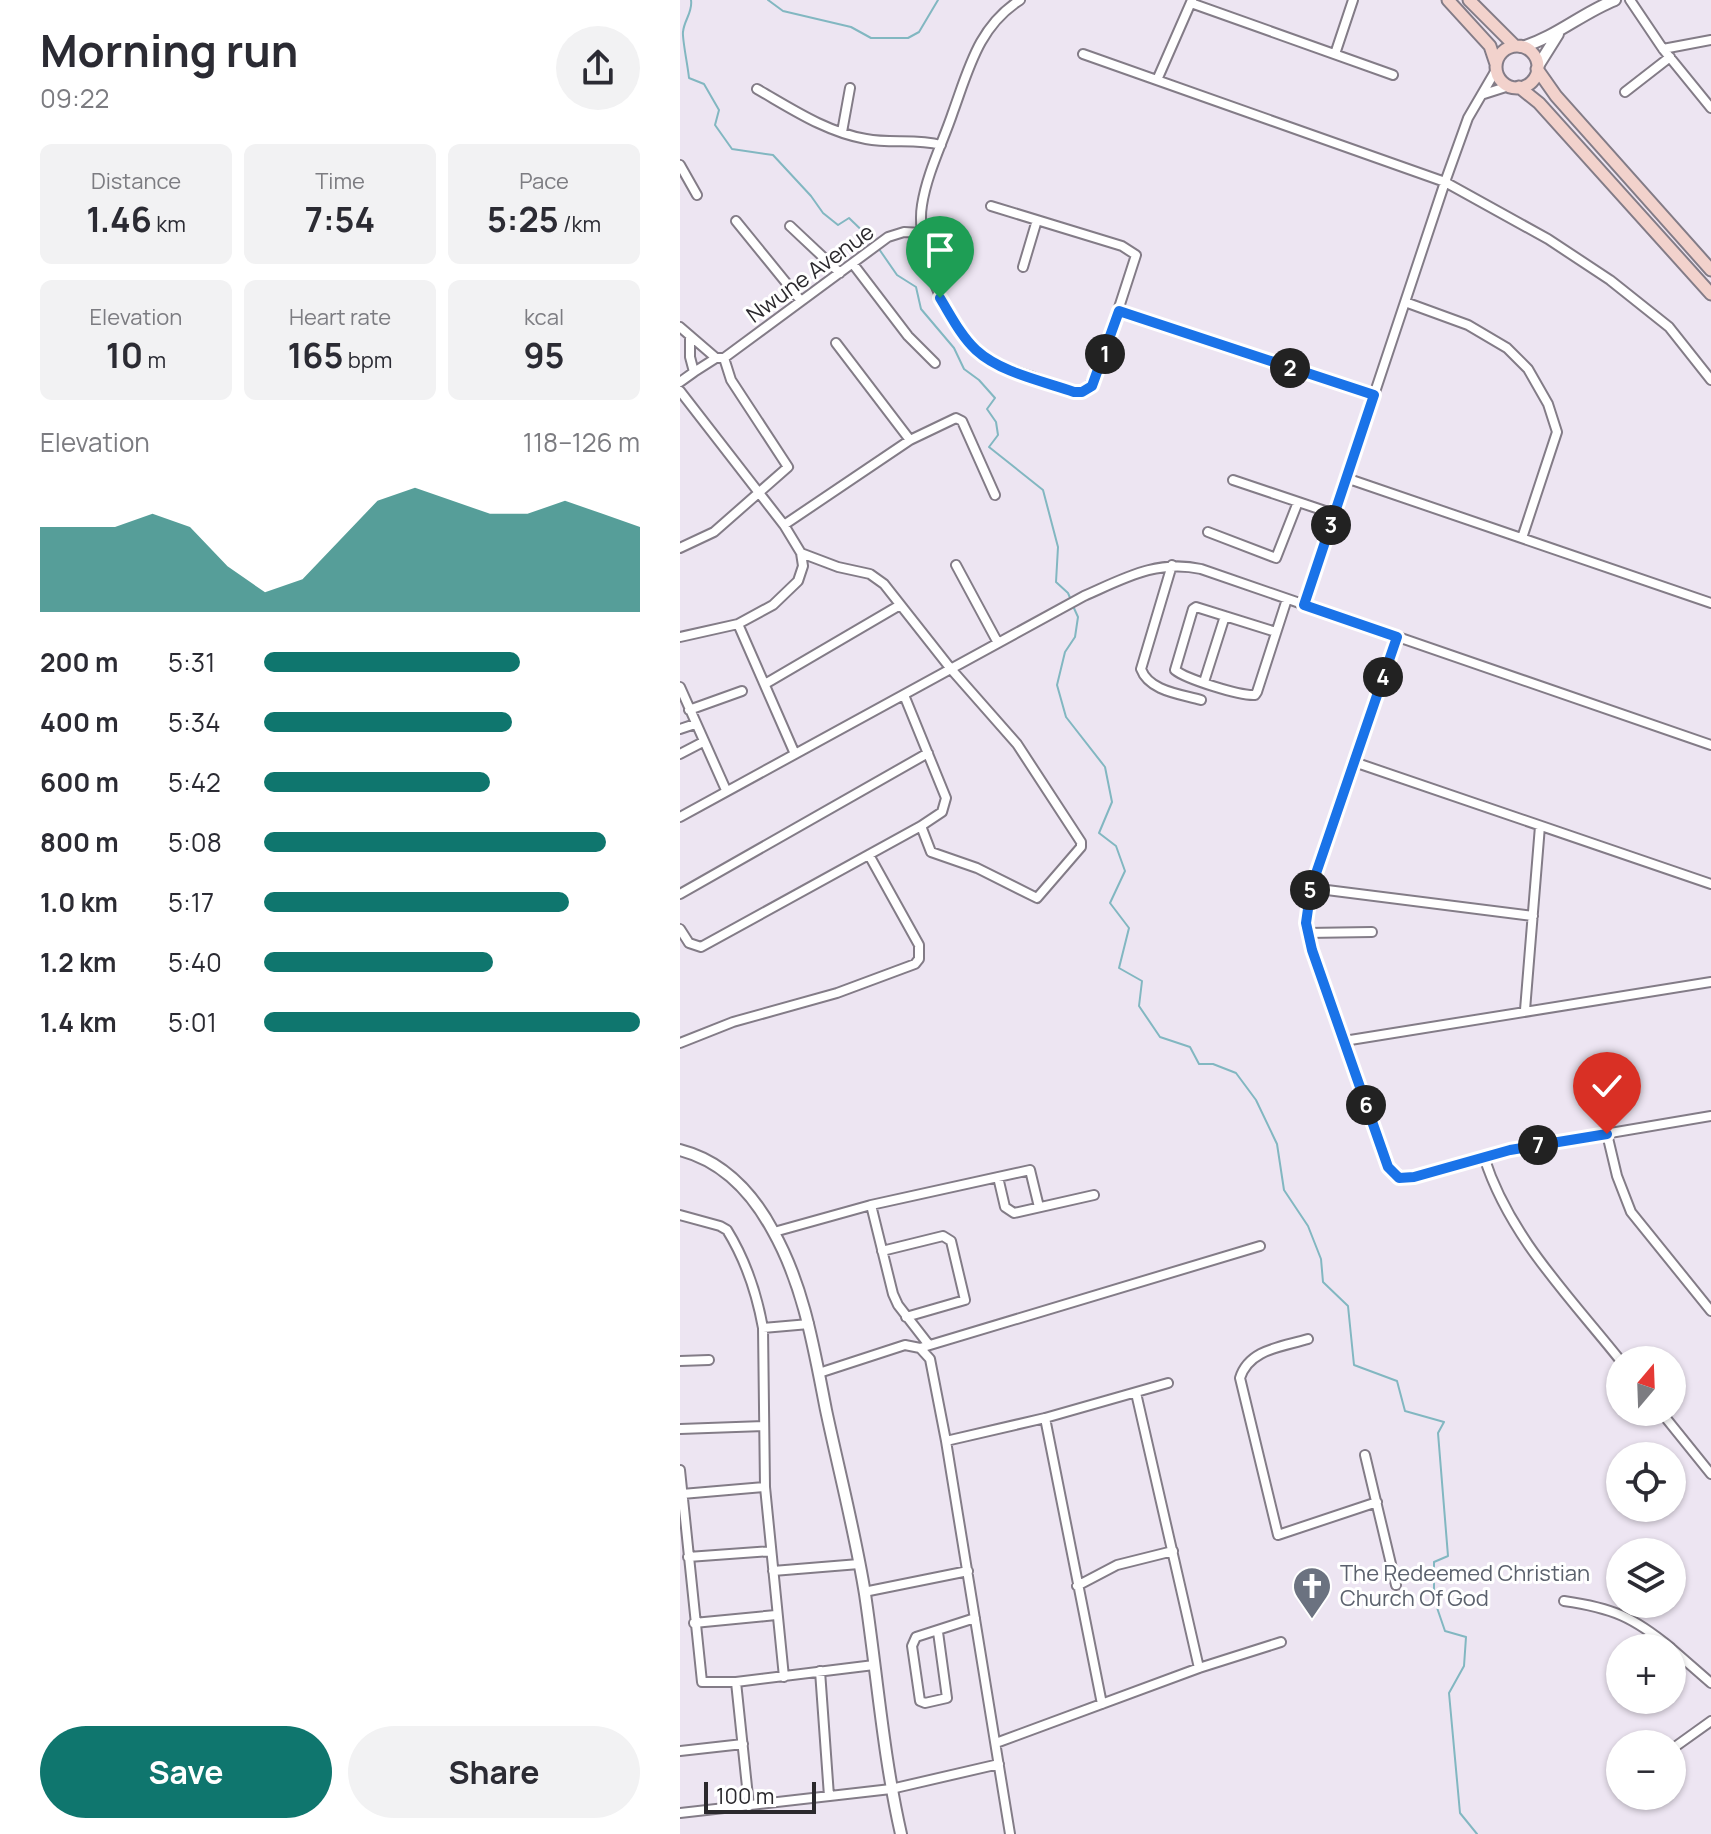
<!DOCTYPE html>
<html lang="en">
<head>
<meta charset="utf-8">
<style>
  body { margin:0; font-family:Manrope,sans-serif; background:#f2f2f3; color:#2b2b33; height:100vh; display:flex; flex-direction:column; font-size:30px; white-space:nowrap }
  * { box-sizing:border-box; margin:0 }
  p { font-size:26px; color:#7c7c81 }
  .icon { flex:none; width:44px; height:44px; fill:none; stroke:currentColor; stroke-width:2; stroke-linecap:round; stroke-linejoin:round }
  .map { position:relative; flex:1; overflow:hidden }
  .panel { display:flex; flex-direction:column; background:#fff; width:680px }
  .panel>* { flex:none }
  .needle { width:52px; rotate:19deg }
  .tools { position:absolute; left:926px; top:1346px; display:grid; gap:16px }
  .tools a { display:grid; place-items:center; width:80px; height:80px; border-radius:50%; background:#fff; box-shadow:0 2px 6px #0004; font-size:40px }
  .scale { position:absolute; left:24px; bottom:20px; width:112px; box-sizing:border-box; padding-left:8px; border:4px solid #2b292d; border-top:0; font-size:22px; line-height:28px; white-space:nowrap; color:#2b292d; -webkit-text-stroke:6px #fff; paint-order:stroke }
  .pin { position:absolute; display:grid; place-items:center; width:68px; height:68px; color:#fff; margin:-82px -34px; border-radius:50% 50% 50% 0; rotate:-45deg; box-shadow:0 0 8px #0007 }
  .pin .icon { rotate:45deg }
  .km { position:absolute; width:40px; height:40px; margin:-20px; border-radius:50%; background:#222; color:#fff; font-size:22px; line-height:40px; text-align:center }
  .round { display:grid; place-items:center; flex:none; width:84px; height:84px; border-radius:42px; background:#f2f2f3 }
  .headline { display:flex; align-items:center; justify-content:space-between; height:136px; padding:0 40px }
  h1 { font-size:44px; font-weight:700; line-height:60px }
  .metrics { display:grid; grid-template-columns:repeat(3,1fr); gap:12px; height:136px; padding:8px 40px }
  .metrics div { display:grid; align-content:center; border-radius:12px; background:#f2f2f3; text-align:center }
  .metrics b { font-size:34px; font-weight:700 }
  .metrics small { font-size:22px; font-weight:400 }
  .metrics p { font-size:22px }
  .chart { height:224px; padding:16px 40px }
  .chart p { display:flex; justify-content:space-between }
  .chart svg { width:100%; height:144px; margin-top:8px; fill:#0f766e; opacity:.7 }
  .cta { display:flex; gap:16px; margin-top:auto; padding:16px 40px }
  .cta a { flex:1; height:92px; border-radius:48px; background:#0f766e; color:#fff; font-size:32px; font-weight:700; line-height:92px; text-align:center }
  .cta a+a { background:#f2f2f3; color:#2b2b33 }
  ul { padding:0 40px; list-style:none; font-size:26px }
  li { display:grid; grid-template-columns:128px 96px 1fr; align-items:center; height:60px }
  li i { height:20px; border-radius:10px; background:#0f766e }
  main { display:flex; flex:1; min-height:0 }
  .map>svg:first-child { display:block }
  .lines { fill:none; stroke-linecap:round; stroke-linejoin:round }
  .stream { stroke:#82b7c1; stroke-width:2 }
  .minor-casing { stroke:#837c87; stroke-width:12 }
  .tertiary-casing { stroke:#837c87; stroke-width:14 }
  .secondary-casing { stroke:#837c87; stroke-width:15 }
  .minor { stroke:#fff; stroke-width:8 }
  .tertiary { stroke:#fff; stroke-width:10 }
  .secondary { stroke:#f2d2cc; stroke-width:11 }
  .route-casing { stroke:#fff; stroke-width:16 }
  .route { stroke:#1a73e8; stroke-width:10 }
  .labels { text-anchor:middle; stroke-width:6; stroke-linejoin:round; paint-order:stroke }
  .street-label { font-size:22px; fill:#2b292d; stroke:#fff }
  .worship-label { font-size:22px; fill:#5b616d; stroke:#fff; text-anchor:start }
</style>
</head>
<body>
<main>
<section class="panel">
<div class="headline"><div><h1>Morning run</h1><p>09:22</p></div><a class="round"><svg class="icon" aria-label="share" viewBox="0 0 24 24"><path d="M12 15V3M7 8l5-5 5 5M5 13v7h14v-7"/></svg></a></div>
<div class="metrics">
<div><p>Distance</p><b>1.46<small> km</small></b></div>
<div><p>Time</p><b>7:54</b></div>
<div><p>Pace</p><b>5:25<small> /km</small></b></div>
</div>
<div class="metrics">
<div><p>Elevation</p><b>10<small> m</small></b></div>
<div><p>Heart rate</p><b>165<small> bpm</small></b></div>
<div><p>kcal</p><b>95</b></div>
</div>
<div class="chart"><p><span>Elevation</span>118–126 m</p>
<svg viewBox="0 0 160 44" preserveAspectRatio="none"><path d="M0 44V18L10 18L20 18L30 14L40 18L50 30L60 38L70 34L80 22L90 10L100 6L110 10L120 14L130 14L140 10L150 14L160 18V44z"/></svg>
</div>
<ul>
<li><b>200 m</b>5:31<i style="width:68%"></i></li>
<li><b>400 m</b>5:34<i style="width:66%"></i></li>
<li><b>600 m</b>5:42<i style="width:60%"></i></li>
<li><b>800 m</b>5:08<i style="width:91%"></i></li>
<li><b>1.0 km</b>5:17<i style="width:81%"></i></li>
<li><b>1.2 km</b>5:40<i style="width:61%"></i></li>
<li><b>1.4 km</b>5:01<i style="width:100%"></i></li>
</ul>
<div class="cta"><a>Save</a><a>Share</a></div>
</section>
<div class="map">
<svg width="1031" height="1834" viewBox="0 0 1031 1834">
  <rect width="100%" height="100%" fill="#ede5f2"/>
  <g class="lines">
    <path class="stream" d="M 11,0 C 13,12 4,20 3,32 C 2,38 8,67 9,78 L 24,84 L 39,110 L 35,125 L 52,149 L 93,155 L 131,196 L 143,213 L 158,225 L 169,218 L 196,244
      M 88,0 L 103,11 L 171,27 L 191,38 L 228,38 L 239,32 L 258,0
      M 199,249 L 217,275 L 236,287 L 241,309 L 274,348 L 284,369 L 299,380 L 315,398 L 307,409 L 316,422 L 318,435 L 309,447 L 363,490 L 378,547 L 376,582 L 388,593 L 391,600
      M 393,606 L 398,617 L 395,637 L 385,652 L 377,685 L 386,717 L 425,767 L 432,802 L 419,833 L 436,846 L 445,871 L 430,903 L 449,928 L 439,968 L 462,981 L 459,1006 L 480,1037 L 510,1047 L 519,1064 L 533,1064 L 556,1073 L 576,1100 L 597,1144 L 604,1190 L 628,1226 L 641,1259 L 643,1282 L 668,1306 L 674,1365 L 717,1381 L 725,1411 L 764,1422 L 758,1433 L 768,1556 L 754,1562 L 754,1599 L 765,1631 L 786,1637 L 784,1666 L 769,1693 L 780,1813 L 797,1834"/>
    <g class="minor-casing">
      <path id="minor" d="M 950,0 L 983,49 L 1031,108
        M 511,3 L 713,75
        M 983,49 L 1031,40
        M 403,54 L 765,182 L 868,239 L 930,280 L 989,327 L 1031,380
        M 655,54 L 673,0
        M 477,80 L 512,0
        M 77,89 C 112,109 146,132 186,139 C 211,144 236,138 261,145
        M 945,92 L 990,57
        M 804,94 L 829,86
        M 162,132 L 170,88
        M 0,165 L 17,195
        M 311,206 L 442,246 L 456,255 L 420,366 L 408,389 C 392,397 367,382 350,376 C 333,371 315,364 300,354 C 266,329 235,246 242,205 C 247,173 263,142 273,112 C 289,68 299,26 340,0
        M 56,221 L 121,301
        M 110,226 L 160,273
        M 173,264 L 228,336 L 255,363
        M 343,267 L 357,220
        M 725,302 L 788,325 L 827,348 L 848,369 L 868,404 L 877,432 L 842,538
        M 439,311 L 694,395
        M 0,327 L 36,358 L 44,358
        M 156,343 L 230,440
        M 44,358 L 208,237 L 224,232 L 243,233
        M 14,372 L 36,358
        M 0,382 L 14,372 L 10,357 L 10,336
        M 0,391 L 104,525 L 121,553 L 123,566 L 118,581 L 93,605 L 58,624 L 0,637
        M 666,478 L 1031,603
        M 553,480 L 654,514
        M 104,525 L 230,440 L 276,418 L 282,421 L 315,495
        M 528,532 L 596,558 L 618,502
        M 0,548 L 34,532 L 108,467 L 51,380 L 44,358
        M 121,553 L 158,567 L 190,574 L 204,584 L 271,669 L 337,744 L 401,842 L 401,847 L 357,898 L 297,868 L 251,852 L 241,826
        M 276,565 L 318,643
        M 492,565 L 461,669 C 469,691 500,694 521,700
        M 624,605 L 765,182 L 788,118 L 816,70
        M 58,624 L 115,754
        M 596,632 L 516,607 L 513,609 L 495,670 C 506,679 560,696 575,695 L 577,692 L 607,599
        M 717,637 L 631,888 L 626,923 L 632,950 L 708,1167 L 719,1178 L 727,1179 L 830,1150 L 1031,1116
        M 524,682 L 545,616
        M 85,684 L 220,605
        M 0,687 L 46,790
        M 9,710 L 62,691
        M 0,729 L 15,724
        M 0,754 L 23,742
        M 674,762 L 1031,884
        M 0,817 L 404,596 C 443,579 477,559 521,569 L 1031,745
        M 631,888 L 853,916
        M 0,894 L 248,753
        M 0,929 L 9,943 L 21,947 L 241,826 L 262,812 L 266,798 L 224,695
        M 627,933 L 692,932
        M 845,1010 L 860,826
        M 664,1041 L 1031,982
        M 0,1043 L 53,1022 L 157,993 L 235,964 L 239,959 L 239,945 L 189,855
        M 927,1134 L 937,1176 L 951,1212 L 1031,1311
        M 804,1157 C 829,1236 889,1296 940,1360
        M 318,1177 L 325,1207 L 334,1213 L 414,1195
        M 191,1205 L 213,1294 L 218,1305 L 249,1345
        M 0,1215 L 40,1226 L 47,1230 C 65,1259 77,1295 83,1328 L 85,1487 L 104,1677
        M 94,1232 L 191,1205 L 350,1170 L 359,1207
        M 202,1251 L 263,1236 L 271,1241 L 285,1300 L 226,1317
        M 83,1328 L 129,1324
        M 628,1339 C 602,1347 569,1349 560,1378 L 598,1535 L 697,1502
        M 240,1348 L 580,1246
        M 0,1361 L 29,1360
        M 139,1373 L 225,1345 L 240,1348 L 250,1359 L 266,1441 L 330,1834
        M 456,1393 L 519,1668
        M 981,1412 L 1031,1474
        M 365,1418 L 422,1704
        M 0,1429 L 84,1426
        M 266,1441 L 365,1418 L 488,1383
        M 685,1455 L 716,1585
        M 0,1470 L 22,1682 L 56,1682 L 194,1665
        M 2,1494 L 85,1487
        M 8,1557 L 91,1551
        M 93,1571 L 179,1564
        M 397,1586 L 437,1565 L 493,1551
        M 184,1592 L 288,1571
        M 884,1601 C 933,1608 953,1617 991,1648
        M 14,1623 L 96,1615
        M 258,1632 L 267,1698 L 245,1703 L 240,1701 L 232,1646 L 236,1637 L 295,1618
        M 992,1649 L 1031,1683
        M 140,1671 L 149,1796
        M 56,1682 L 69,1806
        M 316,1743 L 519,1668 L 601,1642
        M 992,1749 L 1031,1721
        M 0,1751 L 63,1744
        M 0,1813 L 211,1789 L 319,1764"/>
    </g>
    <g class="tertiary-casing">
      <path id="tertiary" d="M 842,47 C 876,37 902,13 935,0
        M 858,66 L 878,34
        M 0,1150 C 43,1161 72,1192 93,1231 C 124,1286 134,1349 146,1410 C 159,1471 175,1532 185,1594 C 197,1674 203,1755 221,1834"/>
    </g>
    <g class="secondary-casing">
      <path id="secondary" d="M 768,0 L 810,46 L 816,64
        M 789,0 L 835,46
        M816 67a21 21 0 1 1 42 0a21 21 0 1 1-42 0Z
        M 857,69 L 876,96 L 1031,270
        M 839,87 L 859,103 L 1031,294"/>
    </g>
    <use href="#minor" class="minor"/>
    <use href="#tertiary" class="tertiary"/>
    <use href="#secondary" class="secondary"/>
  </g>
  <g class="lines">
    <g class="route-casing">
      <path id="route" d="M 260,298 C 271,316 281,336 296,350 C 321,373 363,381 394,392 L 402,392 L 412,386 L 439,311 L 694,395 L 624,605 L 717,637 L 631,888 L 626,923 L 632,950 L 708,1167 L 719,1178 L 734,1177 L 830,1150 L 927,1134"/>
    </g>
    <use href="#route" class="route"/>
  </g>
  <defs>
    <g id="church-pin" transform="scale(2)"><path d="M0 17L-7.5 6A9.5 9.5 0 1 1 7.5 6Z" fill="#6b7280" stroke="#fff"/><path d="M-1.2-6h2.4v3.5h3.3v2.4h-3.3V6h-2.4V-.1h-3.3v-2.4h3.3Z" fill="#fff"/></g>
  </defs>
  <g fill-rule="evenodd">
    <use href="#church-pin" x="632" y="1586"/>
  </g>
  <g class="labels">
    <g class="street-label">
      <text transform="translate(130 273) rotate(-36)" y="8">Nwune Avenue</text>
    </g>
    <g class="worship-label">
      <text x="660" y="1581">The Redeemed Christian<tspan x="660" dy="25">Church Of God</tspan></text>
    </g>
  </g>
</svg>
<div class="tools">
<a><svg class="needle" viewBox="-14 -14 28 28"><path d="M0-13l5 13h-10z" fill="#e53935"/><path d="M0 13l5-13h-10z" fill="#7c7c81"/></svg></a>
<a><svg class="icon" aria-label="locate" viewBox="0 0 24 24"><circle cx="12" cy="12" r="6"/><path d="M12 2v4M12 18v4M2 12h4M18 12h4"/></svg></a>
<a><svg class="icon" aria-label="layers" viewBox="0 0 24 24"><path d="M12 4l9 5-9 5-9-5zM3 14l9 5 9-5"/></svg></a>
<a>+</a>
<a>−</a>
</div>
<div class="scale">100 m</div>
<div class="pin" style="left:260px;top:298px;background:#1e9e55"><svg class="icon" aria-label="arrive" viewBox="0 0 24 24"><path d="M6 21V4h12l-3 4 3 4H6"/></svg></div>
<div class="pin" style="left:927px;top:1134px;background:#d93025"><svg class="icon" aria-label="check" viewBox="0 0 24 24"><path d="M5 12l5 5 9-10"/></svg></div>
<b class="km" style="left:425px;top:354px">1</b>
<b class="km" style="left:610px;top:368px">2</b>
<b class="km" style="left:651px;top:525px">3</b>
<b class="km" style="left:703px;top:677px">4</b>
<b class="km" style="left:630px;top:890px">5</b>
<b class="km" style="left:686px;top:1105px">6</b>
<b class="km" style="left:858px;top:1145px">7</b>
</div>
</main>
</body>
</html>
